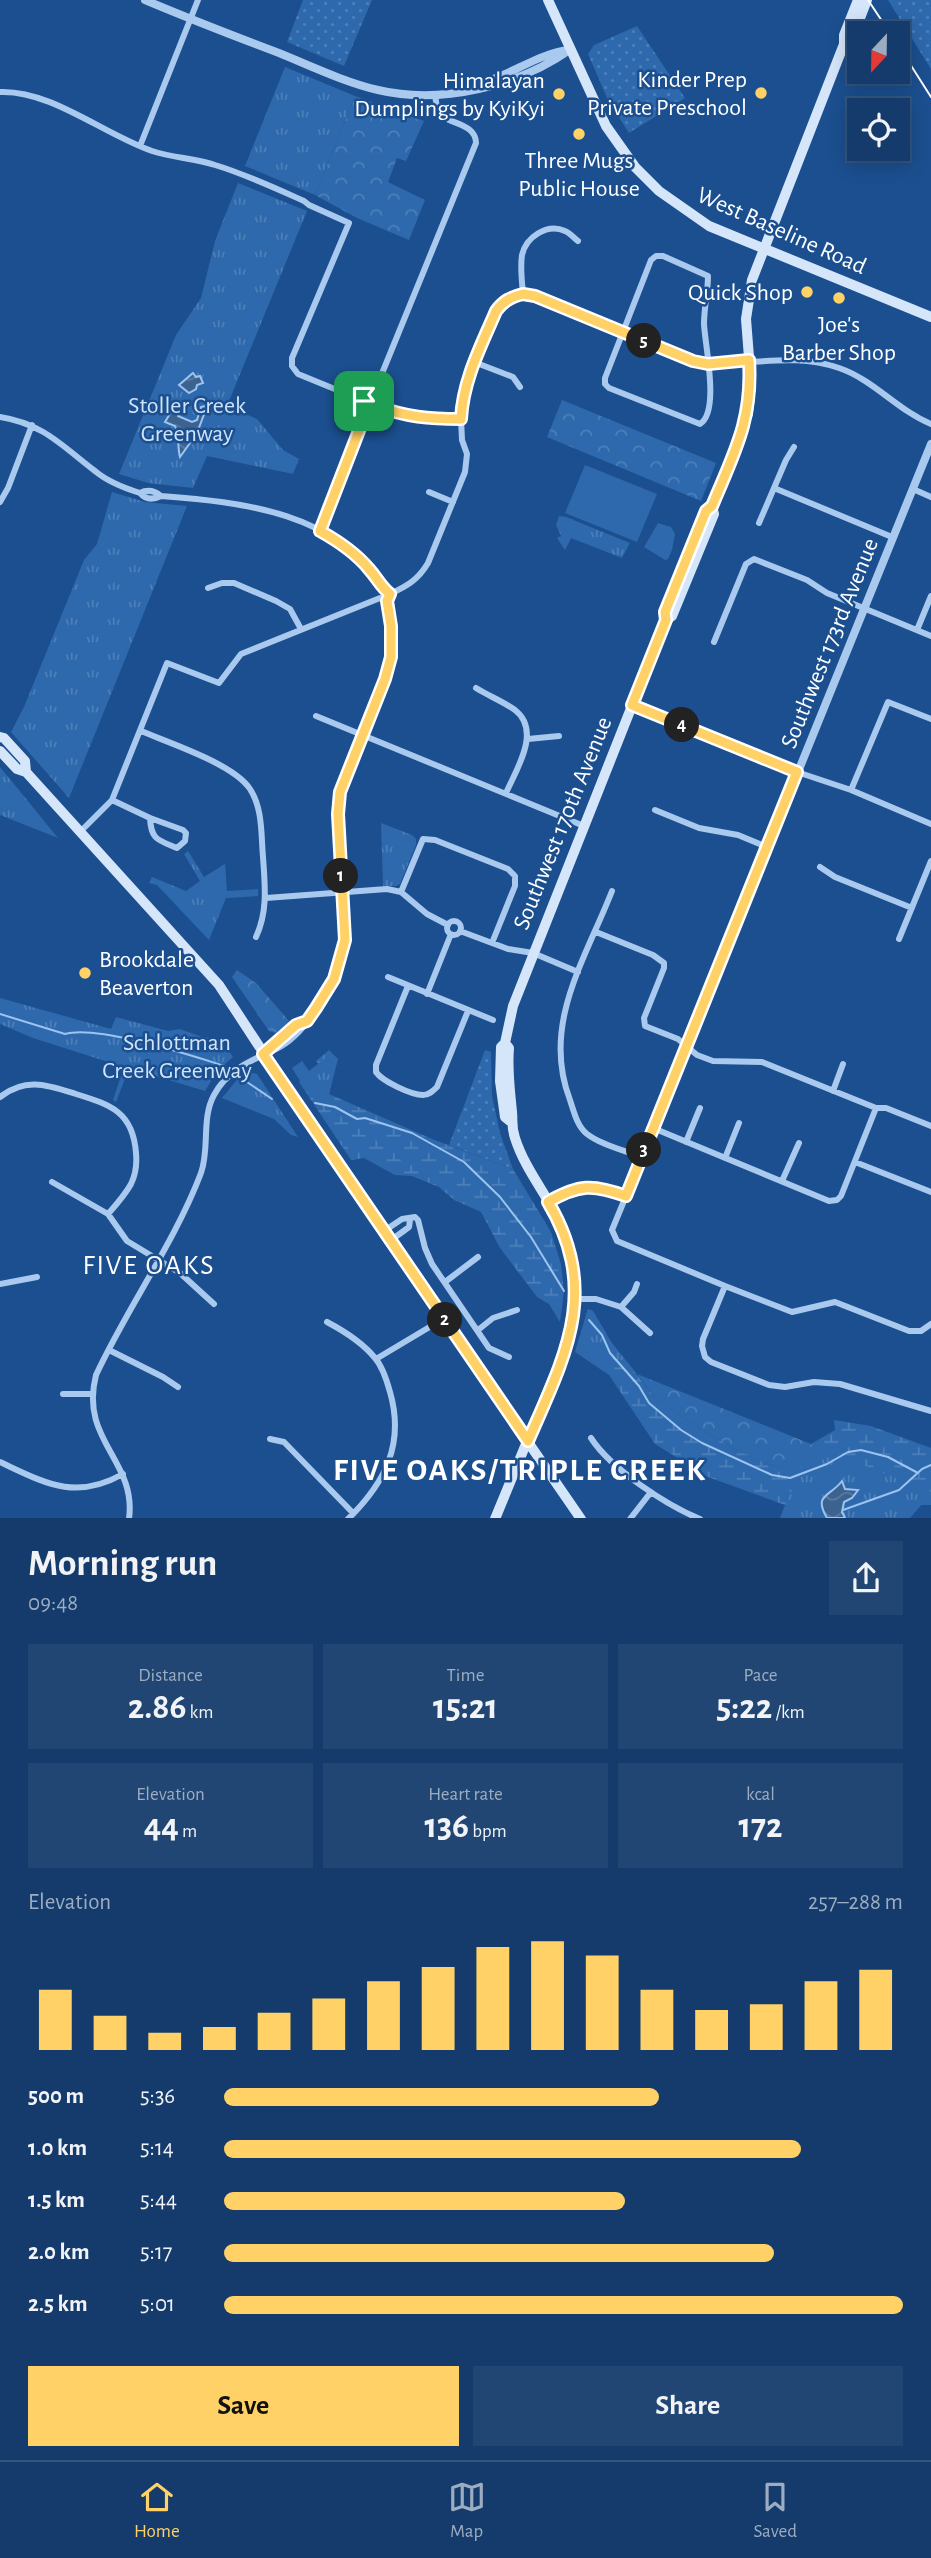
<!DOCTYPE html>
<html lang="en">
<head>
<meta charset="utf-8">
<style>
  body { margin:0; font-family:"Alegreya Sans",sans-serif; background:#214673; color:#f1f3f6; height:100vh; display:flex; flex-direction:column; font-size:26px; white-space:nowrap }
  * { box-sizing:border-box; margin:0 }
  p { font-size:23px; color:#9dadc1 }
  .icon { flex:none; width:38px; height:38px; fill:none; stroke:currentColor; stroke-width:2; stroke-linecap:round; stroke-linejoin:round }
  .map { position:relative; height:1518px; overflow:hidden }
  .panel { display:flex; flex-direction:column; background:#143b6b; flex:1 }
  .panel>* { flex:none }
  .needle { width:46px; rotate:202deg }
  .buttons { position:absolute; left:847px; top:21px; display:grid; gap:14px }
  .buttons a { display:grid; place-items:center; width:63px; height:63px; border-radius:0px; background:#143b6b; box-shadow:0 4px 18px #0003,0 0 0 2px #33557e; font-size:35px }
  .pin { position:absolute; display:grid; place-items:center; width:60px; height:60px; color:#fff; margin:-30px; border-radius:14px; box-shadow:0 4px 10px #0006 }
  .km { position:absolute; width:35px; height:35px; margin:-18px; border-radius:50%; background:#222; color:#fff; font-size:19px; line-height:35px; text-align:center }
  .round { display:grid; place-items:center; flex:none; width:74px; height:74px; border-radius:0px; background:#214673 }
  .headline { display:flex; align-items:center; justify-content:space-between; height:119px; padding:0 28px }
  h1 { font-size:38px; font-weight:600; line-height:52px }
  .metrics { display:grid; grid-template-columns:repeat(3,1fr); gap:10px; height:119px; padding:7px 28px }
  .metrics div { display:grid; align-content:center; border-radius:0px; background:#214673; text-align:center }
  .metrics b { font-size:35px; font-weight:600 }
  .metrics small { font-size:19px; font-weight:400 }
  .metrics p { font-size:19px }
  .chart { height:196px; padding:14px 28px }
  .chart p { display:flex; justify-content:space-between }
  .chart svg { width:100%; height:126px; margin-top:7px; stroke:#ffd166; stroke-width:6 }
  .action { display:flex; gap:14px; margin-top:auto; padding:14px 28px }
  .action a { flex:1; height:80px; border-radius:0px; background:#ffd166; color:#111; font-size:28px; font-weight:600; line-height:80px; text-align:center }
  .action a+a { background:#214673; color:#f1f3f6 }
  ul { padding:0 28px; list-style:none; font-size:23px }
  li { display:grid; grid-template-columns:112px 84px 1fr; align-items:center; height:52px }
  li i { height:18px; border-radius:9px; background:#ffd166 }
  .menu { display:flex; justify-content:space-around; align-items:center; height:98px; border-top:2px solid #33557e; background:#143b6b; font-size:19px; color:#9dadc1 }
  .menu a { display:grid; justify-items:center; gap:4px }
  .menu .current { color:#ffd166 }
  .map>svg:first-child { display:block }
  .grass { fill:url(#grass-dots) }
  .forest { fill:url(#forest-crowns) }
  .wetland { fill:url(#wetland-marsh) }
  .park { fill:url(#park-tufts) }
  .garden { fill:#2e69ad }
  .water { fill:url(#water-waves); stroke:#9cc4f0; stroke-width:2 }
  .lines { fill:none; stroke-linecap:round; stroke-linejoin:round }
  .stream { stroke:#9cc4f0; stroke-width:2 }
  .minor { stroke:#a9c9ee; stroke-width:6 }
  .tertiary { stroke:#a9c9ee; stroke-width:8 }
  .secondary { stroke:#d6e6fa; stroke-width:10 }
  .tram { stroke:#fff; stroke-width:2 }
  .route-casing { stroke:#fff; stroke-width:14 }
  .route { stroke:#ffd166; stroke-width:9 }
  .poi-dot { fill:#ffd166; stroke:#1b4f8f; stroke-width:2.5 }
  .labels { text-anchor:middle; stroke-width:5; stroke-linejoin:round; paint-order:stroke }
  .poi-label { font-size:24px; fill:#fff; stroke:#1b4f8f; text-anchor:end }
  .street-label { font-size:24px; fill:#fff; stroke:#1b4f8f }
  .park-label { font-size:24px; fill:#cfe3fa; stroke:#1b4f8f }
  .quarter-label { font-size:28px; letter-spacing:2px; fill:#fff; stroke:#1b4f8f }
  .district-label { font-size:32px; font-weight:bold; letter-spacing:2px; fill:#fff; stroke:#1b4f8f }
</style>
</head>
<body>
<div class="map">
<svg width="931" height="1519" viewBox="0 0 931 1519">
  <defs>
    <pattern id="grass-dots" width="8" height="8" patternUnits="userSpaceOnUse" patternTransform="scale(1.75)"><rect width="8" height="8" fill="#2e69ad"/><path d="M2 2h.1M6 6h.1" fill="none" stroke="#4d80b9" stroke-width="1.8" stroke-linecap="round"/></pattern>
    <pattern id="forest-crowns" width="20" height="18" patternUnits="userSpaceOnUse" patternTransform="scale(1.75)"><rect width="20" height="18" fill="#2e69ad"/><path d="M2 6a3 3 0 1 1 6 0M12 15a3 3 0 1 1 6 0" fill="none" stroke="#4d80b9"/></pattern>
    <pattern id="wetland-marsh" width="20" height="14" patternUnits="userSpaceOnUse" patternTransform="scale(1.75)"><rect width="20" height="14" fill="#2e69ad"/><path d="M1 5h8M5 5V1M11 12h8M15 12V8" fill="none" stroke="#4d80b9"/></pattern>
    <pattern id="park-tufts" width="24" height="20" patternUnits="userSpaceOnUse" patternTransform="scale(1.75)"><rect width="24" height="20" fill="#2e69ad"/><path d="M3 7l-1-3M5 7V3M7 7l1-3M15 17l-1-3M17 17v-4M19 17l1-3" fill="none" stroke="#4d80b9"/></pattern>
    <pattern id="water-waves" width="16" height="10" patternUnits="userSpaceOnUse" patternTransform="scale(1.75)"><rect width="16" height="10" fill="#3c6290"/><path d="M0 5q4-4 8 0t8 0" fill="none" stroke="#597aa1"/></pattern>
  </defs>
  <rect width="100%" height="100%" fill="#1b4f8f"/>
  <path class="grass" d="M 303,0 L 372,0 L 344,66 L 287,42 Z
    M 888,0 L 931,0 L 931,69 Z
    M 637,26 L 685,98 L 629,133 L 608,100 L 588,54 L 594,45 Z
    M 485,1050 L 491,1052 L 492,1096 L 500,1133 L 513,1169 L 449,1145 Z"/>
  <path class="forest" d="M 355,96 L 424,121 L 406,161 L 397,158 L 388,182 L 425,200 L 409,240 L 357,218 L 315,195 Z
    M 562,400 L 716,463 L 701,501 L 547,437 Z
    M 237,970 L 256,983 L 290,1022 L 275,1033 L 269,1031 L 232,977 Z
    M 637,1374 L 811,1444 L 800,1470 L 774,1466 L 748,1456 L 700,1429 L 656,1399 Z"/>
  <path class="wetland" d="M 329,1050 L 338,1059 L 329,1094 L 432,1139 L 513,1169 L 551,1232 L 561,1264 L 564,1291 L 560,1322 L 549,1304 L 537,1297 L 500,1248 L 481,1212 L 454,1200 L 439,1187 L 412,1176 L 395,1175 L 364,1158 L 351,1160 L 299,1082 L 320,1066 L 316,1061 Z
    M 588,1309 L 593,1311 L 611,1342 L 656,1399 L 700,1429 L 748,1456 L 774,1466 L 800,1469 L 811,1444 L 835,1430 L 834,1420 L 871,1426 L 931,1448 L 931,1505 L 921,1505 L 910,1518 L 780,1518 L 785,1505 L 708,1477 L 655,1444 L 609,1375 L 575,1352 Z"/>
  <path class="park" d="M 285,67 L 355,96 L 315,195 L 245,166 Z
    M 238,183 L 307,211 L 227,406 L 257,419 L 283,450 L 299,459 L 293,474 L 207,456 L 193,488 L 148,483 L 119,474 L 176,335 L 201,298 L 215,241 Z
    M 112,492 L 145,502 L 187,506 L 69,798 L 11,732 L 24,707 L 84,560 L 97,544 Z
    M 559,516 L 566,517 L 630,543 L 622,558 L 571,538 L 565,550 L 557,538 L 561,536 L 556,525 Z
    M 0,767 L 58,838 L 0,815 Z
    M 381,823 L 412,835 L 416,839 L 416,845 L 400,884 L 396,886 L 383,886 Z
    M 188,851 L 204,877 L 225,864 L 227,891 L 258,889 L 258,896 L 226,898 L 209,940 L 157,885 L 149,883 L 152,877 L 186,891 L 200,881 L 184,854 Z
    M 0,998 L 111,1029 L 116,1017 L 168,1031 L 180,1029 L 202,1037 L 221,1039 L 233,1057 L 217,1071 L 205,1091 L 129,1068 L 116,1102 L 113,1100 L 124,1067 L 33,1038 L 0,1024 Z
    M 328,1056 L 334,1064 L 329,1095 L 307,1092 L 292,1068 L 302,1061 L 309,1071 Z
    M 249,1072 L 257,1074 L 298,1137 L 291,1135 L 274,1119 L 222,1098 L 236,1081 Z
    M 588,1309 L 593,1311 L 611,1342 L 637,1374 L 576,1349 Z
    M 811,1444 L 931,1492 L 931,1505 L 921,1505 L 910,1518 L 780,1519 Z"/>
  <path class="garden" d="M 585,465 L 657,494 L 637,542 L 565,513 Z
    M 658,523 L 671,527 L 675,534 L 672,550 L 668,559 L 665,560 L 644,547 Z
    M 225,864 L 226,892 L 213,893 L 204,878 Z"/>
  <path class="water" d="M 193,373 L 196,377 L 200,376 L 203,383 L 197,385 L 196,389 L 189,393 L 179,385 Z
    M 177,402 L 182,402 L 177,408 L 178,416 L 192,422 L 197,420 L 201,407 L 205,406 L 206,409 L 197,433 L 180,457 C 177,446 180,436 175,426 L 165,422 Z
    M 842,1481 L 845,1489 L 858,1490 L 852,1498 L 844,1502 L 842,1512 L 845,1518 L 827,1518 C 813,1494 830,1497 842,1481 Z"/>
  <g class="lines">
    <path class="stream" d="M 0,1014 L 65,1034 C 98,1025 189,1055 225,1066
      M 244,1080 L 272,1099
      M 315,1103 L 335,1107 L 357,1119 L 365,1118 L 412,1133 L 464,1162 L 500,1197 L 531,1237 L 564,1291
      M 589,1320 L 602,1335 L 610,1353 L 639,1386 L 649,1403 L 681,1430 L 702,1443 L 772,1475 L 790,1478 L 827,1464 L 848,1452 L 861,1450 L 888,1457 L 918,1473
      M 843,1510 L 899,1490 L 922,1469 L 931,1465"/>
    <path class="minor" d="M 0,92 C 51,90 103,134 152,151 C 173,158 194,158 215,165 C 245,174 275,188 304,201 L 309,205 L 349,223 L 292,358 L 292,366 L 298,374 L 364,401
      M 140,146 L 198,0
      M 656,256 L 663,256 L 708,276 C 708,292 704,308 704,324 C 705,346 720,412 700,424 L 609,388 L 605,384 L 605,378 L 651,260 Z
      M 523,294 C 522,282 520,267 522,255 C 526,237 547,223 565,231 C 570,233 574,238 578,241
      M 474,362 L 513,377 L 520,387
      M364 404a6 6 0 1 1 12 0a6 6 0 1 1-12 0Z
      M 372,398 L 476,143 C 476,124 451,124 438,114 L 435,95
      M 376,406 C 409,417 426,419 461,419
      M 0,417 C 44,424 62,446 95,471 C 108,482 124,488 140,493 C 146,500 153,500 161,496 C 240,502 342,512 383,591
      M 774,488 L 892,537
      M 913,489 L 931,497
      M 429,492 L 453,502
      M 140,493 C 148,489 155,491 161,496
      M 0,502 L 8,488 L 32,425
      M 759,523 L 786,460 L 794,447
      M 320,531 L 367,410
      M 208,588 L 222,583 L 234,583 L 276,601 L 290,609 L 301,629
      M 390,594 C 407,586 418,580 428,563 L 465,472 L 467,454 L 462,440 L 461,419 L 463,396 L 470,372 L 496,311 C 506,298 518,292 535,296 L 693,361 C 741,370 787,350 839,368 C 874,380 897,410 931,424
      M 917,630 L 931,596
      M 714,642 L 746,564 L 754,559 L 807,580 L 827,593 L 931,636
      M 476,688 C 489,696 504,702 515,710 C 542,731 516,770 506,793
      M 632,705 L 797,772 L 851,790 L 931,824
      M 316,716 L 584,826
      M 141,731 C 169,743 234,764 250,789 C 263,809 261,835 263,857 C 265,886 268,911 256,937
      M 528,739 L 559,736
      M 851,790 L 888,702 L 931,719
      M 112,800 L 150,818 L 183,830 L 186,833 L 185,841 L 177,848 C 158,840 151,840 150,818
      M 655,810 L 699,828 L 738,835 L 767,847
      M 80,832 L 112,800 L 167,663 L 219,683 L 241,654 L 380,598
      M 820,867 L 835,877 L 912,908
      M 612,891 C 585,960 541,1025 570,1100 C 574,1112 577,1126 587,1134 C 601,1145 624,1150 641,1157
      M 401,892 L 423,839 L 435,840 L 508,869 L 515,876 L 515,886 L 492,943
      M 266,898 L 387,889 L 401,892 L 427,914 L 448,925
      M447 928a7 7 0 1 1 14 0a7 7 0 1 1-14 0Z
      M 460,931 L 508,949 L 533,953 L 578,972
      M 596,932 L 653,955 L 664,963 L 664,968 L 644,1018 L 645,1026 L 678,1039 L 697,1055 L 713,1061 L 762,1062 L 876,1108 L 886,1108 L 931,1126
      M 899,939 L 931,861
      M 388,977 L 493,1020
      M 408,986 L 376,1065 L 376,1072 C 382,1081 411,1095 423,1095 C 429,1095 433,1091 437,1087 L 468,1011
      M 427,994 L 451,934
      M 265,1052 L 296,1025 L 306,1021
      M 833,1091 L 843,1064
      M 0,1097 C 26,1077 47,1085 76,1094 C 111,1105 133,1112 136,1153 C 137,1164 136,1174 131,1184 C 125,1195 116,1205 108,1214
      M 653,1128 L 829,1201 L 837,1200 L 841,1196 L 876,1108
      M 686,1142 L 700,1108
      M 725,1158 L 739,1123
      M 855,1162 L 931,1192
      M 782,1181 L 799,1143
      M 52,1182 L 108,1214 L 127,1241 L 180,1273 L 214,1304
      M 626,1196 L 612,1230 L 617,1241 L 725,1286
      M 384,1231 L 402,1219 L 415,1217 L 418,1220 L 425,1248 L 432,1264 L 489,1348 L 509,1357
      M 390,1241 L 409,1227 L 410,1220
      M 445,1282 L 478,1257
      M 0,1284 L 37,1277
      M 576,1299 L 596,1299 L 621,1307 L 634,1292 L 637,1284
      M 621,1307 L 650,1333
      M 327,1322 C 344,1331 362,1342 375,1358 C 382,1366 387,1381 390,1392 C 405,1444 385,1483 348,1519
      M 931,1324 L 921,1331 L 909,1331 L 835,1302 L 792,1312 L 725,1286 L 703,1339 L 702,1346 L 705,1357 L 711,1362 L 769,1385 L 785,1387 L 814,1382 L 840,1384 L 931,1411
      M 478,1330 L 493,1318 L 517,1310
      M 109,1350 L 163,1377 L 178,1387
      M 376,1359 L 443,1319
      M 63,1394 L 92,1394
      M 591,1438 C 611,1469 666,1505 700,1519
      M 270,1439 L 284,1442 L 353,1513
      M 0,1462 C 45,1483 75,1501 123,1474
      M 129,1519 C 137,1460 79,1441 96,1375 C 128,1306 174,1244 201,1173 C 210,1148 201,1119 214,1095 C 227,1070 252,1060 276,1049 C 304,1036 332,990 340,961 C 356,907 329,848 340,792 C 342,779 349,765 355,753 C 375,704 401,655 387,601
      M 630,1519 L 651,1492"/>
    <path class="tertiary" d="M 145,0 C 190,19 234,36 279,53 C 311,66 344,82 378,90 C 441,105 519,86 571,49
      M 472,90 C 482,82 492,80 503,75 C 524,66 545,53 568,50
      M 548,1202 C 579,1184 593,1184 626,1196 L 931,444"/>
    <path class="secondary" d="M 548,0 L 606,126 L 635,167 L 659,191 L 709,226 L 931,317
      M 844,44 L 852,39 L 867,0
      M 666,620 L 672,616 L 714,514 L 712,506
      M 0,737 L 4,738 L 25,761 L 26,772
      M 0,751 L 17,769 L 26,772 L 219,985 L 329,1153 L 581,1519
      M 510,1121 L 505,1117 L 500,1081 L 501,1047 L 505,1043 L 513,1006 L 666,620 L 665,612 L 706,511 L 712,506 L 748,414 L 751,383 L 746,319 L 752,280 L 844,44 L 844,35 L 858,0
      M 495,1519 L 566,1347 C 581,1302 578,1256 555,1213 C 541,1187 524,1166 515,1138 C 511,1126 513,1122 512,1112 C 510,1090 507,1070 509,1048 L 505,1043"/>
    <path class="tram" d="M 868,0 L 890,33
      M 898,45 L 931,97"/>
  </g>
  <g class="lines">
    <g class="route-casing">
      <path id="route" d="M 523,294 L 535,296 L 693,361 L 708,364 L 749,360 C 753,420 734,453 712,506 L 706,511 L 665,612 L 666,620 L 632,705 L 797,772 L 626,1196 C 593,1184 579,1184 548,1202 C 601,1291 565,1356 528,1441 L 263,1054 L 296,1025 L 307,1021 L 316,1008 L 334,979 L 345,940 L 338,814 L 340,792 L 385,679 L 391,657 L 391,626 L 387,601 L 390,594 C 380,586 378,579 369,569 C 355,552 338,541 320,531 L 367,410 L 363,404 L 366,399 L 372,398 L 376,406 C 407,417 428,419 461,419 C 463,380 481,346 496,311 C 503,301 511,297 523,294 Z"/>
    </g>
    <use href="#route" class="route"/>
  </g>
  <g class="poi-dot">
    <circle cx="761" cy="93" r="7"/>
    <circle cx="559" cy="94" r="7"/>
    <circle cx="579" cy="134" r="7"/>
    <circle cx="807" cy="292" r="7"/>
    <circle cx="839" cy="298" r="7"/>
    <circle cx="85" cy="973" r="7"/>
  </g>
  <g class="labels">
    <g class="poi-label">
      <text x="747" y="87">Kinder Prep<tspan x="747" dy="28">Private Preschool</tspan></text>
      <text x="545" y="88">Himalayan<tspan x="545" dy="28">Dumplings by KyiKyi</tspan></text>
      <text x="579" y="168" text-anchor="middle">Three Mugs<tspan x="579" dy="28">Public House</tspan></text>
      <text x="793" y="300">Quick Shop</text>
      <text x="839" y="332" text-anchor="middle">Joe's<tspan x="839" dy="28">Barber Shop</tspan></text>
      <text x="99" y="967" text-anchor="start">Brookdale<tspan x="99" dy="28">Beaverton</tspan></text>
    </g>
    <g class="street-label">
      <text transform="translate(782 230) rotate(24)" y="8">West Baseline Road</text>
      <text transform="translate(829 643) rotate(-68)" y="8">Southwest 173rd Avenue</text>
      <text transform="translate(562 823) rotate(-68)" y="8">Southwest 170th Avenue</text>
    </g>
    <g class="park-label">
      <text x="187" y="413">Stoller Creek<tspan x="187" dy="28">Greenway</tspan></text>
      <text x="177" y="1050">Schlottman<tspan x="177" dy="28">Creek Greenway</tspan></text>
    </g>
    <g class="quarter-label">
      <text x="149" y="1274">FIVE OAKS</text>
    </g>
    <g class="district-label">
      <text x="520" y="1480">FIVE OAKS/TRIPLE CREEK</text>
    </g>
  </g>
</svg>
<div class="buttons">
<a><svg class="needle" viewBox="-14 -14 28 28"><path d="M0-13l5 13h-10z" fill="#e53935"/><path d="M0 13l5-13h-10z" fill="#9dadc1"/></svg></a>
<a><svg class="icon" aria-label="locate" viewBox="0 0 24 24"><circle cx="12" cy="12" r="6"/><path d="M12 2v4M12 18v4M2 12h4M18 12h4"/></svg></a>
</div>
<div class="pin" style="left:364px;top:401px;background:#1e9e55"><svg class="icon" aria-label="arrive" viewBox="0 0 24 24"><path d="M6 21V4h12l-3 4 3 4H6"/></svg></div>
<b class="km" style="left:341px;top:876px">1</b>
<b class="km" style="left:445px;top:1320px">2</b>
<b class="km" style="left:644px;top:1150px">3</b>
<b class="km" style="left:682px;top:725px">4</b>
<b class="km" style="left:644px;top:341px">5</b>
</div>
<section class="panel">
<div class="headline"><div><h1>Morning run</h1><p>09:48</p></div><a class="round"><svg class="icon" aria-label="share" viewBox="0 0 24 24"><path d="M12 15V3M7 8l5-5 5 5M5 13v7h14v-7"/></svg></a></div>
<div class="metrics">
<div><p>Distance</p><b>2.86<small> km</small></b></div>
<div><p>Time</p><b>15:21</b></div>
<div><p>Pace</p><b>5:22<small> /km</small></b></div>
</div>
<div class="metrics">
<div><p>Elevation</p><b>44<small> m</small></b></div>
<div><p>Heart rate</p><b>136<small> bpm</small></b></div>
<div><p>kcal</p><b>172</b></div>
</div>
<div class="chart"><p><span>Elevation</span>257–288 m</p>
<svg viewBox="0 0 160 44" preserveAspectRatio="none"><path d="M5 44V23M15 44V32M25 44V38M35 44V36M45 44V31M55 44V26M65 44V20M75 44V15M85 44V8M95 44V6M105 44V11M115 44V23M125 44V30M135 44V28M145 44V20M155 44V16"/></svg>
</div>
<ul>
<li><b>500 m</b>5:36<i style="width:64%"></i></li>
<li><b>1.0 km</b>5:14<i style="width:85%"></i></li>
<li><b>1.5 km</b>5:44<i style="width:59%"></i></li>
<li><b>2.0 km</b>5:17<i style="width:81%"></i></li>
<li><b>2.5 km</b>5:01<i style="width:100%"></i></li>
</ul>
<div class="action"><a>Save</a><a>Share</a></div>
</section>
<nav class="menu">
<a class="current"><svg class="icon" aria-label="home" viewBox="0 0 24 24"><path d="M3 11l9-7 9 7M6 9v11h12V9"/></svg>Home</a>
<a><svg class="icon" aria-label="map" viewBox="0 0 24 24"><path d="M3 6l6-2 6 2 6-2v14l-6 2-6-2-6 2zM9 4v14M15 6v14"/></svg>Map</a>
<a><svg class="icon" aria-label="saved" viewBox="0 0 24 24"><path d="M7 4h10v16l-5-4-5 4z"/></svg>Saved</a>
</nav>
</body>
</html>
